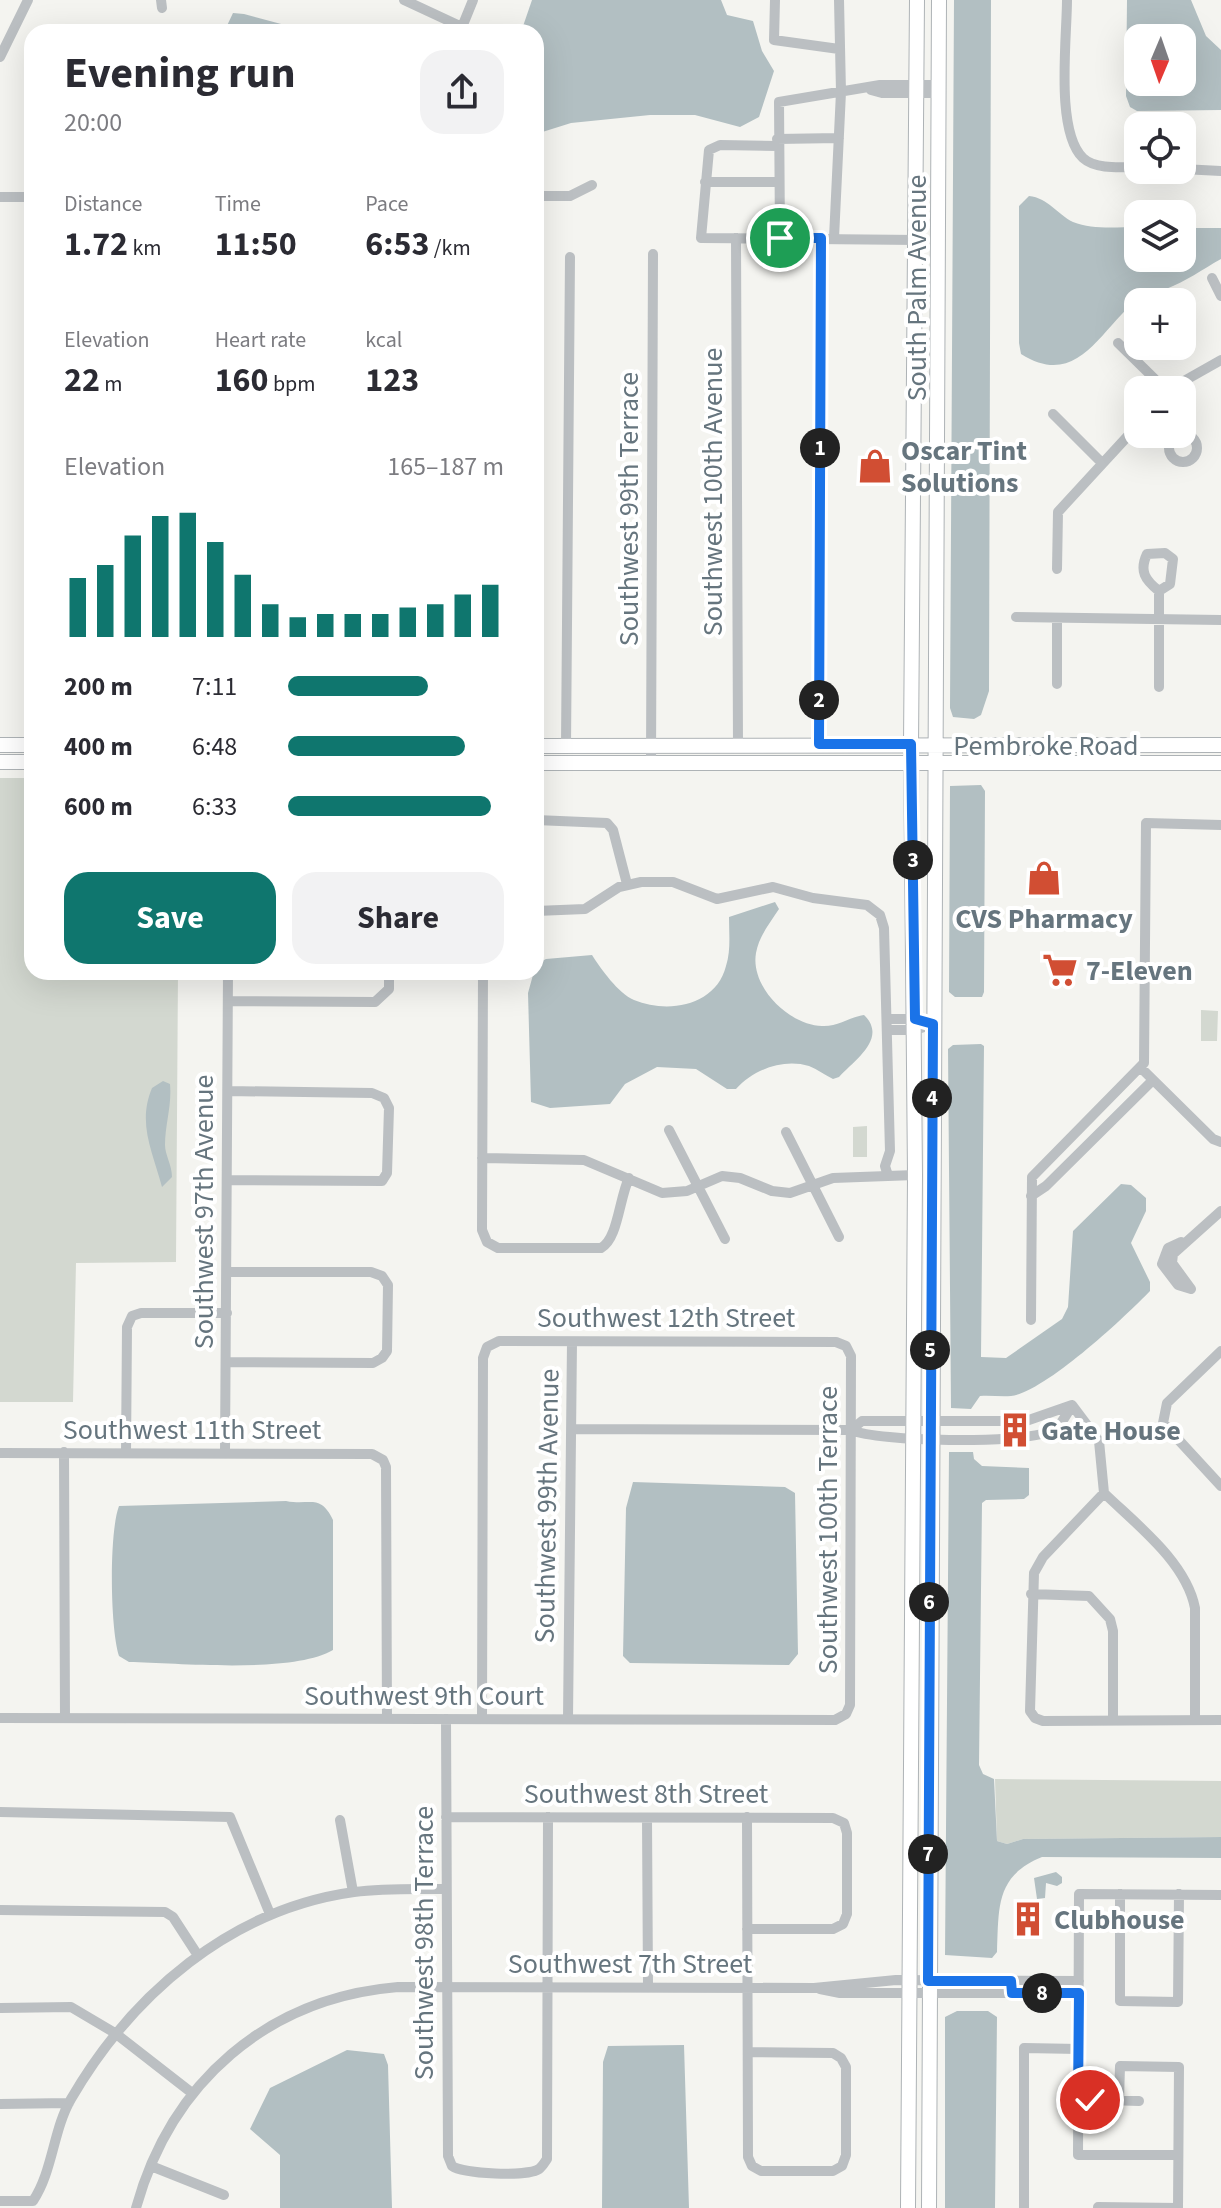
<!DOCTYPE html>
<html lang="en">
<head>
<meta charset="utf-8">
<style>
  body { margin:0; font-family:"Source Sans 3",sans-serif; background:#f2f2f3; color:#2b2b33; height:100vh; display:flex; flex-direction:column; font-size:30px; white-space:nowrap }
  * { box-sizing:border-box; margin:0 }
  p { font-size:26px; color:#7c7c81 }
  .icon { flex:none; width:44px; height:44px; fill:none; stroke:currentColor; stroke-width:2; stroke-linecap:round; stroke-linejoin:round }
  .map { position:relative; flex:1; overflow:hidden }
  .details { position:absolute; left:24px; top:24px; width:520px; height:956px; display:flex; flex-direction:column; background:#fff; border-radius:24px; box-shadow:0 8px 32px #0002 }
  .details>* { flex:none }
  .needle { width:52px; rotate:182deg }
  .tools { position:absolute; left:1124px; top:24px; display:grid; gap:16px }
  .tools a { display:grid; place-items:center; width:72px; height:72px; border-radius:16px; background:#fff; box-shadow:0 8px 32px #0002; font-size:40px }
  .pin { position:absolute; display:grid; place-items:center; width:68px; height:68px; color:#fff; margin:-34px; border:4px solid #fff; border-radius:50%; box-shadow:0 2px 8px #0007 }
  .km { position:absolute; width:40px; height:40px; margin:-20px; border-radius:50%; background:#222; color:#fff; font-size:22px; line-height:40px; text-align:center }
  .round { display:grid; place-items:center; flex:none; width:84px; height:84px; border-radius:24px; background:#f2f2f3 }
  .head { display:flex; align-items:center; justify-content:space-between; height:136px; padding:0 40px }
  h1 { font-size:44px; font-weight:700; line-height:60px }
  .stats { display:grid; grid-template-columns:repeat(3,1fr); gap:12px; height:136px; padding:8px 40px }
  .stats div { display:grid; align-content:center }
  .stats b { font-size:34px; font-weight:700 }
  .stats small { font-size:22px; font-weight:400 }
  .stats p { font-size:22px }
  .chart { height:224px; padding:16px 40px }
  .chart p { display:flex; justify-content:space-between }
  .chart svg { width:100%; height:144px; margin-top:8px; stroke:#0f766e; stroke-width:6 }
  .button { display:flex; gap:16px; margin-top:auto; padding:16px 40px }
  .button a { flex:1; height:92px; border-radius:24px; background:#0f766e; color:#fff; font-size:32px; font-weight:700; line-height:92px; text-align:center }
  .button a+a { background:#f2f2f3; color:#2b2b33 }
  ul { padding:0 40px; list-style:none; font-size:26px }
  li { display:grid; grid-template-columns:128px 96px 1fr; align-items:center; height:60px }
  li i { height:20px; border-radius:10px; background:#0f766e }
  .map>svg:first-child { display:block }
  .green { fill:#d3d8d0 }
  .water { fill:#b2bfc2; fill-rule:evenodd }
  .lines { fill:none; stroke-linecap:round; stroke-linejoin:round }
  .secondary-casing { stroke:#aeb3b6; stroke-width:16 }
  .street { stroke:#bbbfc2; stroke-width:10 }
  .secondary { stroke:#fff; stroke-width:14 }
  .route-casing { stroke:#fff; stroke-width:16 }
  .route { stroke:#1a73e8; stroke-width:10 }
  .labels { text-anchor:middle; stroke-width:8; stroke-linejoin:round; paint-order:stroke }
  .street-label { font-size:28px; fill:#66757e; stroke:#fff }
  .poi-label { font-size:28px; font-weight:bold; fill:#66757e; stroke:#fff; text-anchor:start }
</style>
</head>
<body>
<div class="map">
<svg width="1221" height="2208" viewBox="0 0 1221 2208">
  <rect width="100%" height="100%" fill="#f4f4f0"/>
  <path class="green" d="M 0,778 L 32,778 L 32,972 L 178,972 L 176,1262 L 76,1263 L 73,1402 L 0,1402 Z
    M 1201,1010 L 1218,1011 L 1217,1041 L 1201,1041 Z
    M 867,1126 L 867,1157 L 853,1157 L 853,1127 Z
    M 995,1779 L 1221,1781 L 1221,1837 L 1023,1839 L 1007,1844 L 997,1841 Z"/>
  <path class="water" d="M 532,0 L 721,0 L 727,15 L 753,21 L 762,51 L 774,71 L 759,117 L 740,127 L 695,115 L 650,115 L 571,123 L 536,134 L 536,32 L 521,32 Z
    M 954,0 L 991,0 L 989,691 L 981,715 L 974,719 L 953,717 L 950,708 Z
    M 1127,0 L 1191,0 L 1206,36 L 1221,50 L 1221,110 L 1137,111 L 1130,107 L 1126,96 ZM 1138,38 L 1182,38 L 1182,82 L 1138,82 Z
    M 233,13 L 244,14 L 311,32 L 224,32 Z
    M 1029,196 C 1048,198 1057,214 1073,222 C 1093,230 1117,227 1138,227 L 1138,258 L 1182,258 L 1182,228 L 1221,228 L 1221,259 C 1203,269 1185,282 1166,289 C 1156,293 1145,293 1137,300 C 1100,329 1078,390 1021,354 L 1019,343 L 1019,206 Z
    M 981,785 L 985,791 L 984,992 L 982,997 L 955,997 L 949,992 L 950,786 Z
    M 775,902 L 779,909 C 770,923 759,936 756,953 C 750,987 789,1025 822,1026 C 837,1027 850,1017 864,1015 C 888,1038 855,1060 839,1077 L 833,1079 C 825,1075 817,1069 809,1066 C 783,1058 753,1070 736,1089 L 727,1089 L 696,1069 L 657,1067 L 625,1084 L 610,1104 L 550,1108 L 531,1102 L 528,993 L 536,964 L 546,959 L 592,955 C 601,969 618,993 634,1000 C 668,1014 716,1006 726,966 C 731,951 729,933 729,917 Z
    M 981,1044 L 984,1046 L 981,1357 L 1006,1358 L 1062,1319 L 1068,1307 L 1073,1231 L 1121,1184 L 1131,1185 L 1146,1198 L 1146,1211 L 1131,1243 L 1150,1282 L 1150,1291 C 1125,1317 1045,1392 1011,1396 C 1001,1397 990,1395 980,1396 L 971,1409 L 951,1408 L 948,1049 L 953,1045 Z
    M 163,1081 L 170,1084 C 172,1106 165,1124 165,1145 C 165,1155 172,1165 172,1177 L 162,1187 C 153,1152 137,1124 152,1088 Z
    M 949,1452 L 973,1452 L 974,1459 L 982,1466 L 1029,1468 L 1029,1495 L 1024,1499 L 986,1500 L 982,1503 L 979,1765 L 983,1774 L 994,1779 L 997,1841 L 1007,1844 L 1023,1839 L 1221,1837 L 1221,1858 L 1042,1857 C 995,1876 999,1908 997,1952 L 992,1958 L 945,1955 Z
    M 633,1482 L 785,1487 L 795,1493 L 798,1654 L 789,1665 L 630,1663 L 623,1656 L 626,1508 Z
    M 286,1501 C 310,1506 320,1493 333,1520 L 333,1650 C 292,1674 179,1663 129,1662 L 119,1656 C 110,1628 109,1532 119,1506 Z
    M 1056,1872 L 1062,1877 L 1062,1883 L 1057,1886 L 1046,1883 L 1045,1898 L 1037,1899 L 1034,1878 Z
    M 957,2011 L 988,2011 L 997,2017 L 995,2208 L 945,2208 L 945,2017 Z
    M 684,2045 L 689,2208 L 602,2208 L 603,2062 L 608,2046 Z
    M 347,2050 L 384,2054 L 388,2065 L 392,2208 L 280,2208 L 280,2155 L 250,2129 L 270,2088 Z"/>
  <g class="lines">
    <g class="secondary-casing">
      <path id="secondary" d="M 0,745 L 32,745
        M 536,746 L 1221,745
        M 0,762 L 32,762
        M 536,763 L 1221,763
        M 908,2208 L 915,1175 L 911,744 L 917,0
        M 929,2208 L 939,0"/>
    </g>
    <path class="street" d="M 161,0 L 162,8
      M 404,0 L 462,27
      M 775,0 L 774,40 L 839,49
      M 1067,0 C 1067,38 1055,131 1083,158 C 1096,170 1122,167 1138,167
      M 460,32 L 473,0
      M 0,57 L 28,0
      M 871,90 L 882,93 L 938,93
      M 777,139 L 839,138
      M 777,146 L 720,145 L 709,150 L 701,238 L 918,240
      M 1182,169 L 1221,171
      M 705,182 L 778,182
      M 536,196 L 570,196 L 592,185
      M 0,197 L 32,197
      M 736,238 L 738,747
      M 780,238 L 779,102 L 880,85 L 938,85
      M 834,238 L 841,92 L 839,0
      M 1212,278 L 1221,296
      M 1118,343 L 1166,390
      M 1168,390 L 1221,360
      M 1053,414 L 1101,462
      M1169 448a14 14 0 1 1 28 0a14 14 0 1 1-28 0Z
      M 1057,569 L 1058,512 L 1138,425
      M 1016,617 L 1221,620
      M 1057,619 L 1057,684
      M 1159,687 L 1159,591 L 1170,584 L 1173,559 L 1165,553 L 1147,554 C 1139,571 1145,580 1159,591
      M 819,744 L 821,238
      M 566,746 L 570,257
      M 651,765 L 653,254
      M 536,820 L 607,823 L 613,830 L 627,884
      M 536,911 L 585,909 L 619,887 L 641,882 L 673,882 L 717,899 L 773,887 L 813,898 L 867,905 L 880,915 L 884,928 L 890,1151 L 885,1166 L 888,1176
      M 483,972 L 482,1230 L 487,1242 L 498,1248 L 601,1248 C 618,1239 619,1199 629,1178
      M 228,1001 L 375,1002 L 389,989 L 389,972
      M 887,1019 L 915,1019 L 933,1024
      M 888,1030 L 915,1030 L 933,1024
      M 1141,1068 L 1213,1139 L 1221,1142
      M 669,1130 L 725,1239
      M 786,1132 L 839,1237
      M 482,1158 L 584,1160 L 662,1193 L 687,1191 L 722,1176 L 740,1178 L 772,1191 L 790,1193 L 833,1178 L 915,1175
      M 228,1180 L 382,1181 L 387,1173 L 389,1108 L 384,1098 L 372,1093 L 228,1091
      M 1031,1196 L 1046,1186 L 1153,1080
      M 1181,1242 L 1168,1248 L 1162,1264 L 1178,1285 L 1191,1289
      M 1191,1289 L 1172,1263 L 1173,1254 L 1221,1211
      M 1031,1320 L 1032,1177 L 1144,1063 L 1146,823 L 1221,825
      M 1221,1351 L 1167,1403 L 1163,1423 L 1221,1486
      M 226,1362 L 373,1363 L 382,1358 L 387,1351 L 388,1285 L 382,1276 L 371,1272 L 227,1272
      M 1072,1405 L 1099,1441 L 1104,1493 L 1043,1557 L 1034,1573 L 1030,1711 L 1035,1718 L 1043,1721 L 1221,1720
      M 572,1429 L 851,1430 C 879,1442 1019,1444 1048,1432 C 1061,1427 1065,1417 1072,1405
      M 851,1430 L 862,1421 L 1026,1421 L 1072,1405
      M 64,1452 L 65,1718
      M 0,1453 L 372,1454 L 383,1460 L 386,1467 L 387,1719
      M 126,1453 L 127,1327 L 132,1316 L 141,1313 L 227,1313
      M 225,1453 L 228,972
      M 1104,1493 C 1137,1525 1186,1562 1195,1608 L 1195,1720
      M 1031,1594 L 1089,1596 L 1110,1619 L 1113,1631 L 1113,1720
      M 0,1718 L 835,1720 L 846,1714 L 850,1705 L 851,1356 L 846,1346 L 836,1342 L 499,1341 L 487,1347 L 483,1358 L 482,1719
      M 446,1719 L 448,2156 L 452,2166 C 463,2174 527,2177 539,2169 C 542,2167 545,2162 547,2159 L 548,1817
      M 568,1719 L 572,1342
      M 0,1812 L 230,1817 L 270,1914
      M 446,1817 L 833,1818 L 844,1823 L 847,1833 L 847,1914 L 843,1924 L 833,1929 L 747,1929
      M 747,1817 L 748,2157 L 752,2166 L 761,2171 L 833,2171 L 842,2166 L 846,2155 L 846,2067 L 841,2058 L 833,2053 L 748,2052
      M 647,1818 L 648,1987
      M 340,1820 L 353,1892
      M 1120,1894 L 1120,2001 L 1178,2002 L 1179,1894
      M 0,1910 L 165,1912 L 173,1917 L 197,1954
      M 820,1989 L 840,1993 L 1079,1993
      M 0,2008 L 71,2007 L 115,2033 L 192,2093
      M 1078,2099 L 1139,2101
      M 1119,2100 L 1120,2066 L 1179,2067 L 1178,2208
      M 0,2104 L 69,2103
      M 1178,2155 L 1078,2155 L 1079,1894 L 1221,1895
      M 151,2166 L 224,2195
      M 0,2201 L 33,2201 C 53,2171 53,2130 71,2099 C 132,1994 231,1909 354,1892 C 384,1888 415,1889 445,1889
      M 1098,2207 L 1178,2208
      M 136,2208 C 171,2082 267,1998 398,1987 L 814,1988 L 896,1980 L 1079,1981
      M 1024,2208 L 1024,2048 L 1079,2049"/>
    <use href="#secondary" class="secondary"/>
  </g>
  <g class="lines">
    <g class="route-casing">
      <path id="route" d="M 780,238 L 821,238 L 819,744 L 911,744 L 915,1019 L 933,1024 L 928,1981 L 1011,1981 L 1012,1993 L 1079,1993 L 1078,2099 L 1090,2100"/>
    </g>
    <use href="#route" class="route"/>
  </g>
  <defs>
    <g id="shop-bare" transform="scale(2.76)"><path d="M-5-2.5h2.3a2.7 3.5 0 0 1 5.4 0H5L5.5 6h-11ZM-1.5-2.5h3a1.5 2.3 0 0 0-3 0Z" fill="#d14e33" stroke="#fff" stroke-width="2.5" paint-order="stroke"/></g>
    <g id="supermarket-bare" transform="scale(2.76)"><path d="M-6-5.5h2.5l.6 2H6L4.5 2H-2.5L-4.4-4H-6ZM-1.5 3.2a1.3 1.3 0 1 0 .1 0ZM3 3.2a1.3 1.3 0 1 0 .1 0Z" fill="#d14e33" stroke="#fff" stroke-width="2.5" paint-order="stroke"/></g>
    <g id="building-bare" transform="scale(2.76)"><path d="M-4-6H4V6H1V3H-1V6H-4ZM-2.5-4.3h1.7v1.8h-1.7ZM.8-4.3h1.7v1.8H.8ZM-2.5-1h1.7V.8h-1.7ZM.8-1h1.7V.8H.8Z" fill="#d14e33" stroke="#fff" stroke-width="2.5" paint-order="stroke"/></g>
  </defs>
  <g fill-rule="evenodd">
    <use href="#shop-bare" x="875" y="466"/>
    <use href="#shop-bare" x="1044" y="878"/>
    <use href="#supermarket-bare" x="1060" y="970"/>
    <use href="#building-bare" x="1015" y="1430"/>
    <use href="#building-bare" x="1028" y="1919"/>
  </g>
  <g class="labels">
    <g class="street-label">
      <text transform="translate(916 288) rotate(-90)" y="10">South Palm Avenue</text>
      <text transform="translate(712 492) rotate(-90)" y="10">Southwest 100th Avenue</text>
      <text transform="translate(628 509) rotate(-90)" y="10">Southwest 99th Terrace</text>
      <text x="1046" y="755">Pembroke Road</text>
      <text transform="translate(203 1212) rotate(-90)" y="10">Southwest 97th Avenue</text>
      <text x="666" y="1327">Southwest 12th Street</text>
      <text x="192" y="1439">Southwest 11th Street</text>
      <text transform="translate(546 1506) rotate(-89)" y="10">Southwest 99th Avenue</text>
      <text transform="translate(827 1530) rotate(-90)" y="10">Southwest 100th Terrace</text>
      <text x="424" y="1705">Southwest 9th Court</text>
      <text x="646" y="1803">Southwest 8th Street</text>
      <text transform="translate(423 1943) rotate(-90)" y="10">Southwest 98th Terrace</text>
      <text x="630" y="1973">Southwest 7th Street</text>
    </g>
    <g class="poi-label">
      <text x="901" y="460">Oscar Tint<tspan x="901" dy="32">Solutions</tspan></text>
      <text x="1044" y="928" text-anchor="middle">CVS Pharmacy</text>
      <text x="1086" y="980">7-Eleven</text>
      <text x="1041" y="1440">Gate House</text>
      <text x="1054" y="1929">Clubhouse</text>
    </g>
  </g>
</svg>
<div class="tools">
<a><svg class="needle" viewBox="-14 -14 28 28"><path d="M0-13l5 13h-10z" fill="#e53935"/><path d="M0 13l5-13h-10z" fill="#7c7c81"/></svg></a>
<a><svg class="icon" aria-label="locate" viewBox="0 0 24 24"><circle cx="12" cy="12" r="6"/><path d="M12 2v4M12 18v4M2 12h4M18 12h4"/></svg></a>
<a><svg class="icon" aria-label="layers" viewBox="0 0 24 24"><path d="M12 4l9 5-9 5-9-5zM3 14l9 5 9-5"/></svg></a>
<a>+</a>
<a>−</a>
</div>
<div class="pin" style="left:780px;top:238px;background:#1e9e55"><svg class="icon" aria-label="arrive" viewBox="0 0 24 24"><path d="M6 21V4h12l-3 4 3 4H6"/></svg></div>
<div class="pin" style="left:1090px;top:2100px;background:#d93025"><svg class="icon" aria-label="check" viewBox="0 0 24 24"><path d="M5 12l5 5 9-10"/></svg></div>
<b class="km" style="left:820px;top:448px">1</b>
<b class="km" style="left:819px;top:700px">2</b>
<b class="km" style="left:913px;top:860px">3</b>
<b class="km" style="left:932px;top:1098px">4</b>
<b class="km" style="left:930px;top:1350px">5</b>
<b class="km" style="left:929px;top:1602px">6</b>
<b class="km" style="left:928px;top:1854px">7</b>
<b class="km" style="left:1042px;top:1993px">8</b>
<section class="details">
<div class="head"><div><h1>Evening run</h1><p>20:00</p></div><a class="round"><svg class="icon" aria-label="share" viewBox="0 0 24 24"><path d="M12 15V3M7 8l5-5 5 5M5 13v7h14v-7"/></svg></a></div>
<div class="stats">
<div><p>Distance</p><b>1.72<small> km</small></b></div>
<div><p>Time</p><b>11:50</b></div>
<div><p>Pace</p><b>6:53<small> /km</small></b></div>
</div>
<div class="stats">
<div><p>Elevation</p><b>22<small> m</small></b></div>
<div><p>Heart rate</p><b>160<small> bpm</small></b></div>
<div><p>kcal</p><b>123</b></div>
</div>
<div class="chart"><p><span>Elevation</span>165–187 m</p>
<svg viewBox="0 0 160 44" preserveAspectRatio="none"><path d="M5 44V26M15 44V22M25 44V13M35 44V7M45 44V6M55 44V15M65 44V25M75 44V34M85 44V38M95 44V37M105 44V37M115 44V37M125 44V35M135 44V34M145 44V31M155 44V28"/></svg>
</div>
<ul>
<li><b>200 m</b>7:11<i style="width:65%"></i></li>
<li><b>400 m</b>6:48<i style="width:82%"></i></li>
<li><b>600 m</b>6:33<i style="width:94%"></i></li>
</ul>
<div class="button"><a>Save</a><a>Share</a></div>
</section>
</div>
</body>
</html>
